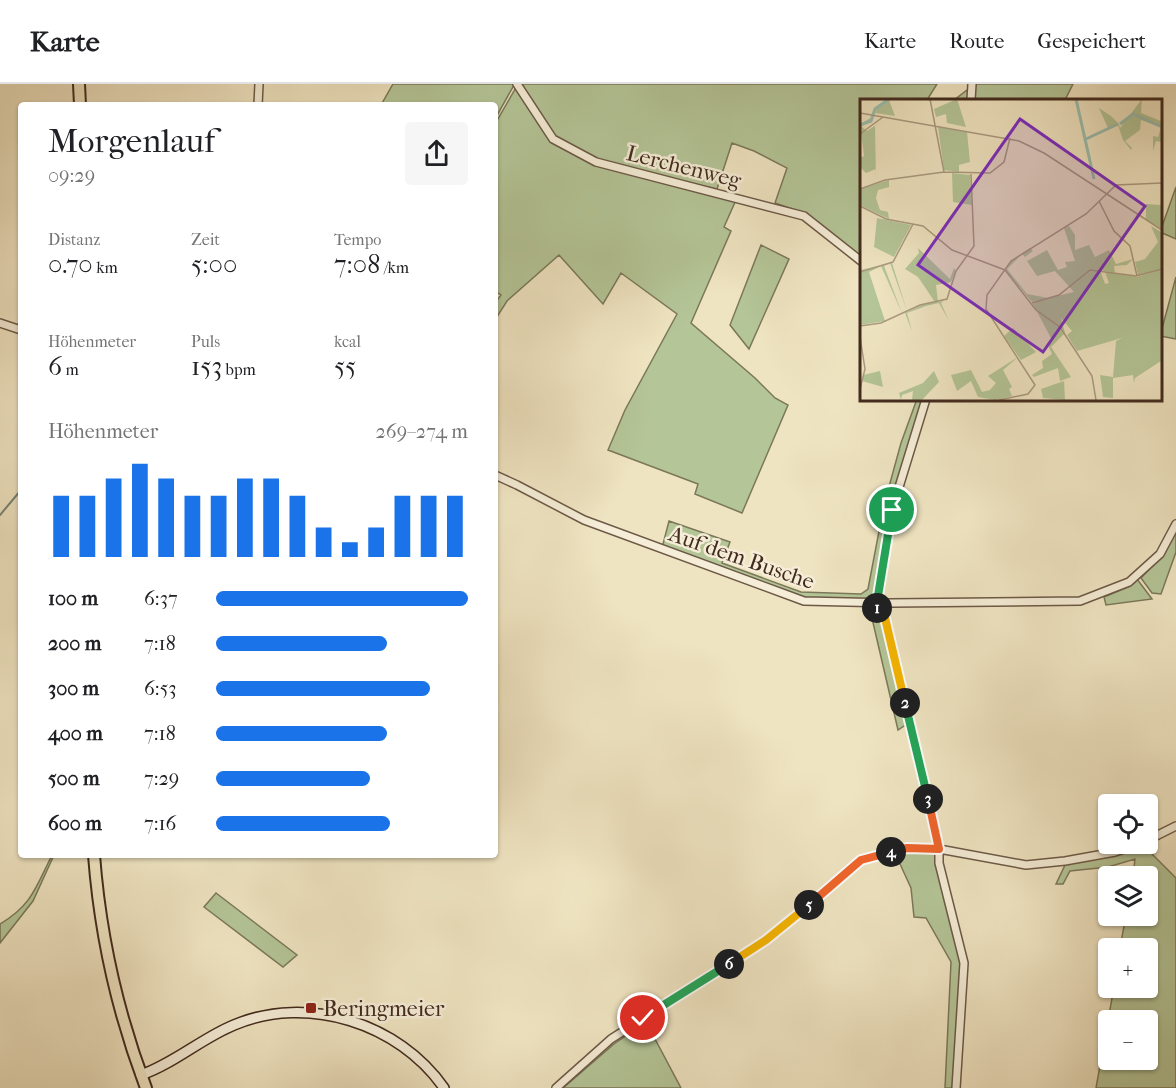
<!DOCTYPE html>
<html lang="de">
<head>
<meta charset="utf-8">
<style>
  body { margin:0; font-family:"IM FELL French Canon",serif; background:#f6f6f6; color:#202124; height:100vh; display:flex; flex-direction:column; font-size:22px; white-space:nowrap }
  * { box-sizing:border-box; margin:0 }
  p { font-size:20px; color:#757577 }
  .icon { flex:none; width:33px; height:33px; fill:none; stroke:currentColor; stroke-width:2; stroke-linecap:round; stroke-linejoin:round }
  .map { position:relative; flex:1; overflow:hidden }
  .drawer { position:absolute; left:18px; top:18px; width:480px; height:756px; display:flex; flex-direction:column; background:#fff; border-radius:6px; box-shadow:0 2px 4px #0004 }
  .drawer>* { flex:none }
  .tools { position:absolute; left:1098px; top:710px; display:grid; gap:12px }
  .tools a { display:grid; place-items:center; width:60px; height:60px; border-radius:6px; background:#fff; box-shadow:0 2px 4px #0004; font-size:30px }
  .pin { position:absolute; display:grid; place-items:center; width:51px; height:51px; color:#fff; margin:-26px; border:3px solid #fff; border-radius:50%; box-shadow:0 2px 6px #0007 }
  .km { position:absolute; width:30px; height:30px; margin:-15px; border-radius:50%; background:#222; color:#fff; font-size:16px; line-height:30px; text-align:center }
  .round { display:grid; place-items:center; flex:none; width:63px; height:63px; border-radius:6px; background:#f6f6f6 }
  .headline { display:flex; align-items:center; justify-content:space-between; height:102px; padding:0 30px }
  h1 { font-size:33px; font-weight:600; line-height:45px }
  .figures { display:grid; grid-template-columns:repeat(3,1fr); gap:9px; height:102px; padding:6px 30px }
  .figures div { display:grid; align-content:center }
  .figures b { font-size:26px; font-weight:600 }
  .figures small { font-size:16px; font-weight:400 }
  .figures p { font-size:16px }
  .chart { height:168px; padding:12px 30px }
  .chart p { display:flex; justify-content:space-between }
  .chart svg { width:100%; height:108px; margin-top:6px; stroke:#1a73e8; stroke-width:6 }
  ul { padding:0 30px; list-style:none; font-size:20px }
  li { display:grid; grid-template-columns:96px 72px 1fr; align-items:center; height:45px }
  li i { height:15px; border-radius:8px; background:#1a73e8 }
  header { display:flex; align-items:center; gap:36px; box-sizing:border-box; height:84px; padding:0 30px; background:#fff; border-bottom:2px solid #e0e0e0 }
  header strong { font-size:28px }
  nav { display:flex; gap:33px; margin-inline-start:auto; font-size:21px }
  .map>svg:first-child { display:block }
  .green { fill:#b4c597; stroke:#7b785a; stroke-width:1.5; fill-rule:evenodd }
  .lines { fill:none; stroke-linecap:round; stroke-linejoin:round }
  .stream { stroke:#778476; stroke-width:2 }
  .street-casing { stroke:#6d5947; stroke-width:10 }
  .secondary-casing { stroke:#422b1e; stroke-width:12 }
  .primary-casing { stroke:#422b1e; stroke-width:14 }
  .street { stroke:#f5edd7; stroke-width:7 }
  .secondary { stroke:#f5edd7; stroke-width:9 }
  .primary { stroke:#efe4c1; stroke-width:10 }
  .split-1-casing { stroke:#fff; stroke-width:12 }
  .split-2-casing { stroke:#fff; stroke-width:12 }
  .split-3-casing { stroke:#fff; stroke-width:12 }
  .split-4-casing { stroke:#fff; stroke-width:12 }
  .split-5-casing { stroke:#fff; stroke-width:12 }
  .split-6-casing { stroke:#fff; stroke-width:12 }
  .split-7-casing { stroke:#fff; stroke-width:12 }
  .split-1 { stroke:#22a559; stroke-width:8 }
  .split-2 { stroke:#f5b400; stroke-width:8 }
  .split-3 { stroke:#22a559; stroke-width:8 }
  .split-4 { stroke:#f0652b; stroke-width:8 }
  .split-5 { stroke:#f0652b; stroke-width:8 }
  .split-6 { stroke:#f5b400; stroke-width:8 }
  .split-7 { stroke:#22a559; stroke-width:8 }
  .poi-dot { fill:#8f2418; stroke:#f5edd7; stroke-width:2 }
  .labels { text-anchor:middle; stroke-width:5; stroke-linejoin:round; paint-order:stroke }
  .street-label { font-size:22px; fill:#422b1e; stroke:#f5edd7 }
  .poi-label { font-size:22px; fill:#422b1e; stroke:#f5edd7; text-anchor:start }
  .inset-river { fill:none; stroke:#9abfb0; stroke-width:3 }
  .inset-road { fill:none; stroke:#aa9a80; stroke-width:1.5 }
  .view { fill:#7b2cbf; fill-opacity:0.15; stroke:#7b2cbf; stroke-width:3 }
  .inset-edge { fill:none; stroke:#422b1e; stroke-width:3 }
</style>
</head>
<body>
<header>
<strong>Karte</strong>
<nav><a>Karte</a><a>Route</a><a>Gespeichert</a></nav>
</header>
<div class="map">
<svg width="1176" height="1004" viewBox="0 0 1176 1004">
  <rect width="100%" height="100%" fill="#efe4c1"/>
  <filter id="stains"><feTurbulence type="fractalNoise" baseFrequency=".00333" numOctaves="4"/><feColorMatrix values="0 0 0 0 .2 0 0 0 0 .09 0 0 0 0 .02 0 0 0 .5 -.17"/></filter>
  <radialGradient id="worn" r=".72"><stop offset=".6" stop-color="#630" stop-opacity="0"/><stop offset="1" stop-color="#630" stop-opacity=".3"/></radialGradient>
  <path class="green" d="M 393,0 L 514,0 L 514,1 L 495,35 L 495,21 L 381,21 Z
    M 518,0 L 937,0 L 927,16 L 861,16 L 861,174 L 807,130 L 775,119 L 787,84 L 754,67 L 732,59 L 717,105 L 667,94 L 736,116 L 724,143 L 731,147 L 691,239 L 755,294 L 775,314 L 788,321 L 742,429 L 695,410 L 698,400 L 608,366 L 625,326 L 677,230 L 621,189 L 603,220 L 559,171 L 507,217 L 495,236 L 495,219 L 501,211 L 495,207 L 495,40 Z
    M 975,0 L 1073,0 L 1065,16 L 954,16 Z
    M 1176,103 L 1176,155 L 1160,148 Z
    M 761,161 L 789,175 L 749,265 L 730,241 Z
    M 1176,193 L 1176,255 L 1160,252 Z
    M 917,315 L 924,315 L 910,359 L 875,515 L 803,514 L 662,464 L 669,437 L 730,458 L 722,479 L 801,508 L 861,510 L 868,505 L 884,421 L 901,359 Z
    M 1176,446 L 1176,468 L 1161,510 L 1152,509 L 1141,494 L 1162,472 Z
    M 1137,495 L 1152,515 L 1106,521 L 1104,513 L 1130,502 Z
    M 876,527 L 882,535 L 907,640 L 898,646 L 871,530 Z
    M 1143,761 L 1176,794 L 1176,1004 L 1096,1004 L 1114,903 L 1148,903 L 1148,864 L 1120,864 L 1126,831 L 1148,831 L 1148,792 L 1133,792 L 1135,775 L 1108,783 L 1070,787 L 1063,800 L 1056,800 L 1066,779 ZM 1108,936 L 1148,936 L 1148,975 L 1108,975 Z
    M 907,766 L 935,767 L 962,880 L 954,1004 L 945,1004 L 951,878 L 926,834 L 914,833 L 911,804 L 895,769 Z
    M 52,771 L 54,771 L 33,817 L 0,859 L 0,840 C 32,821 36,803 52,771 Z
    M 216,809 L 297,871 L 283,883 L 204,823 Z
    M 646,938 L 681,1004 L 563,1004 L 614,960 Z"/>
  <g class="lines">
    <path class="stream" d="M 0,431 L 21,406"/>
    <g class="street-casing">
      <path id="street" d="M 517,0 L 553,55 L 596,78 L 804,132 L 861,177
        M 971,16 L 972,0
        M 258,21 L 259,0
        M 0,239 L 21,246
        M 926,315 L 892,426 L 877,518 L 877,524 L 885,534 L 939,765 L 939,779 L 964,879 L 956,1004
        M 495,391 L 517,401 L 584,436 L 804,517 L 891,519 L 1080,517 L 1129,498 L 1160,470 L 1176,440
        M 1148,756 L 1176,742
        M 556,1004 L 611,955 L 766,856 L 861,776 L 907,764 L 939,765 L 1026,781 L 1065,777 L 1115,768 L 1142,759"/>
    </g>
    <g class="secondary-casing">
      <path id="secondary" d="M 141,991 C 175,979 202,954 234,941 C 307,910 399,939 444,1004"/>
    </g>
    <g class="primary-casing">
      <path id="primary" d="M 79,0 L 80,21
        M 94,771 C 100,850 118,930 146,1004"/>
    </g>
    <use href="#street" class="street"/>
    <use href="#secondary" class="secondary"/>
    <use href="#primary" class="primary"/>
  </g>
  <g class="lines">
    <g class="split-1-casing">
      <path id="split-1" d="M 877,524 L 877,518 L 892,426"/>
    </g>
    <g class="split-2-casing">
      <path id="split-2" d="M 877,524 L 885,534 L 905,619"/>
    </g>
    <g class="split-3-casing">
      <path id="split-3" d="M 905,619 L 928,715"/>
    </g>
    <g class="split-4-casing">
      <path id="split-4" d="M 891,768 L 907,764 L 939,765 L 928,715"/>
    </g>
    <g class="split-5-casing">
      <path id="split-5" d="M 809,821 L 861,776 L 891,768"/>
    </g>
    <g class="split-6-casing">
      <path id="split-6" d="M 729,880 L 766,856 L 809,821"/>
    </g>
    <g class="split-7-casing">
      <path id="split-7" d="M 643,934 L 729,880"/>
    </g>
    <use href="#split-1" class="split-1"/>
    <use href="#split-2" class="split-2"/>
    <use href="#split-3" class="split-3"/>
    <use href="#split-4" class="split-4"/>
    <use href="#split-5" class="split-5"/>
    <use href="#split-6" class="split-6"/>
    <use href="#split-7" class="split-7"/>
  </g>
  <rect class="poi-dot" x="305" y="918" width="12" height="12" rx="3"/>
  <g class="labels">
    <g class="street-label">
      <text transform="translate(684 82) rotate(14)" y="8">Lerchenweg</text>
      <text transform="translate(742 473) rotate(19)" y="8">Auf dem Busche</text>
    </g>
    <g class="poi-label">
      <text x="323" y="932">Beringmeier</text>
    </g>
  </g>
  <g transform="translate(860 15)">
    <rect width="302" height="302" fill="#efe4c1"/>
    <path d="M 97,0 L 106,28 L 87,24 L 86,15 L 76,18 L 74,10 ZM 282,0 L 281,14 L 301,22 L 301,43 L 296,42 L 293,52 L 293,37 L 298,38 L 301,28 L 281,21 L 280,31 L 265,42 L 272,49 L 271,51 L 263,41 L 258,26 L 227,39 L 248,29 L 239,9 L 251,17 L 259,25 L 260,29 ZM 29,1 L 35,17 L 15,14 L 18,8 ZM 14,17 L 11,22 L 1,27 L 7,32 L 22,22 L 15,27 L 16,80 L 16,70 L 6,74 L 0,68 L 0,59 L 4,57 L 0,25 ZM 78,28 L 107,33 L 110,63 L 99,66 L 99,73 L 84,71 ZM 92,74 L 110,76 L 112,106 L 93,103 ZM 29,81 L 29,88 L 18,91 L 16,99 L 20,111 L 28,113 L 29,120 L 0,106 L 0,90 ZM 286,105 L 301,106 L 301,129 L 286,120 ZM 17,119 L 51,126 L 34,158 L 14,148 ZM 209,127 L 215,136 L 215,151 L 229,146 L 235,158 L 249,151 L 256,165 L 273,160 L 267,166 L 254,167 L 255,174 L 240,171 L 245,185 L 249,184 L 245,173 L 277,178 L 299,171 L 278,176 L 275,163 L 285,160 L 298,143 L 291,127 L 301,133 L 301,262 L 275,279 L 274,284 L 273,276 L 253,279 L 253,299 L 243,298 L 240,276 L 253,278 L 256,242 L 262,239 L 217,252 L 207,236 L 212,232 L 201,219 L 205,234 L 191,248 L 211,278 L 200,282 L 198,269 L 174,278 L 172,276 L 183,269 L 182,262 L 192,255 L 187,244 L 192,241 L 173,205 L 181,201 L 172,203 L 145,171 L 151,162 L 170,149 L 173,152 L 165,158 L 162,155 L 147,170 L 167,195 L 188,199 L 214,193 L 195,172 L 177,177 L 167,162 L 187,151 L 198,171 L 207,168 L 205,163 L 215,162 L 204,129 ZM 58,149 L 90,180 L 94,169 L 96,172 L 91,183 L 76,186 L 78,203 L 84,202 L 81,204 L 89,222 L 79,204 L 66,207 L 47,214 L 52,232 L 45,214 L 62,206 L 75,203 L 58,178 L 45,170 L 59,154 ZM 30,164 L 24,167 L 42,214 L 21,167 L 9,173 L 25,222 L 0,226 L 0,171 L 32,164 L 47,212 ZM 153,229 L 176,253 L 161,261 L 144,237 ZM 158,258 L 143,271 L 152,288 L 149,290 L 152,297 L 136,301 L 118,298 L 111,282 L 97,292 L 91,276 L 111,271 L 122,293 L 130,291 L 136,284 L 128,277 ZM 20,272 L 23,288 L 2,282 L 3,276 ZM 74,272 L 79,283 L 62,301 L 52,301 L 53,292 L 42,296 L 41,301 L 39,294 L 63,284 ZM 204,282 L 205,301 L 183,299 L 181,290 Z" fill="#b4c597"/>
    <path class="inset-river" d="M 216,0 L 234,80M 260,25 L 273,15 L 302,28M 0,26 L 11,22 L 15,10 L 29,0M 226,40 L 258,25"/>
    <path class="inset-road" d="M 70,0 L 84,73M 0,14 L 159,42 L 184,54 L 302,131M 0,35 L 23,18M 0,90 L 25,81 L 84,73 L 130,74 L 144,63 L 150,39M 239,102 L 254,132 L 270,147 L 277,177M 0,107 L 26,120 L 63,127 L 92,151 L 145,171 L 176,211 L 200,228 L 232,277 L 236,301M 0,173 L 33,163 L 53,125M 172,204 L 199,196 L 230,171 L 276,177 L 302,170M 0,227 L 21,224 L 60,206 L 87,200 L 96,172 L 114,147 L 111,75M 0,238 L 5,270 L 0,290M 139,301 L 168,295 L 175,286 L 126,210 L 127,196 L 151,162 L 226,115 L 256,86 L 302,84"/>
    <path class="view" d="M 160,20 L 285,107 L 183,253 L 58,166 Z"/>
    <rect width="302" height="302" class="inset-edge"/>
  </g>
  <rect width="100%" height="100%" filter="url(#stains)"/>
  <rect width="100%" height="100%" fill="url(#worn)"/>
</svg>
<div class="tools">
<a><svg class="icon" aria-label="locate" viewBox="0 0 24 24"><circle cx="12" cy="12" r="6"/><path d="M12 2v4M12 18v4M2 12h4M18 12h4"/></svg></a>
<a><svg class="icon" aria-label="layers" viewBox="0 0 24 24"><path d="M12 4l9 5-9 5-9-5zM3 14l9 5 9-5"/></svg></a>
<a>+</a>
<a>−</a>
</div>
<div class="pin" style="left:892px;top:426px;background:#1e9e55"><svg class="icon" aria-label="arrive" viewBox="0 0 24 24"><path d="M6 21V4h12l-3 4 3 4H6"/></svg></div>
<div class="pin" style="left:643px;top:934px;background:#d93025"><svg class="icon" aria-label="check" viewBox="0 0 24 24"><path d="M5 12l5 5 9-10"/></svg></div>
<b class="km" style="left:877px;top:524px">1</b>
<b class="km" style="left:905px;top:619px">2</b>
<b class="km" style="left:928px;top:715px">3</b>
<b class="km" style="left:891px;top:768px">4</b>
<b class="km" style="left:809px;top:821px">5</b>
<b class="km" style="left:729px;top:880px">6</b>
<section class="drawer">
<div class="headline"><div><h1>Morgenlauf</h1><p>09:29</p></div><a class="round"><svg class="icon" aria-label="share" viewBox="0 0 24 24"><path d="M12 15V3M7 8l5-5 5 5M5 13v7h14v-7"/></svg></a></div>
<div class="figures">
<div><p>Distanz</p><b>0.70<small> km</small></b></div>
<div><p>Zeit</p><b>5:00</b></div>
<div><p>Tempo</p><b>7:08<small> /km</small></b></div>
</div>
<div class="figures">
<div><p>Höhenmeter</p><b>6<small> m</small></b></div>
<div><p>Puls</p><b>153<small> bpm</small></b></div>
<div><p>kcal</p><b>55</b></div>
</div>
<div class="chart"><p><span>Höhenmeter</span>269–274 m</p>
<svg viewBox="0 0 160 44" preserveAspectRatio="none"><path d="M5 44V19M15 44V19M25 44V12M35 44V6M45 44V12M55 44V19M65 44V19M75 44V12M85 44V12M95 44V19M105 44V32M115 44V38M125 44V32M135 44V19M145 44V19M155 44V19"/></svg>
</div>
<ul>
<li><b>100 m</b>6:37<i style="width:100%"></i></li>
<li><b>200 m</b>7:18<i style="width:68%"></i></li>
<li><b>300 m</b>6:53<i style="width:85%"></i></li>
<li><b>400 m</b>7:18<i style="width:68%"></i></li>
<li><b>500 m</b>7:29<i style="width:61%"></i></li>
<li><b>600 m</b>7:16<i style="width:69%"></i></li>
</ul>
</section>
</div>
</body>
</html>
